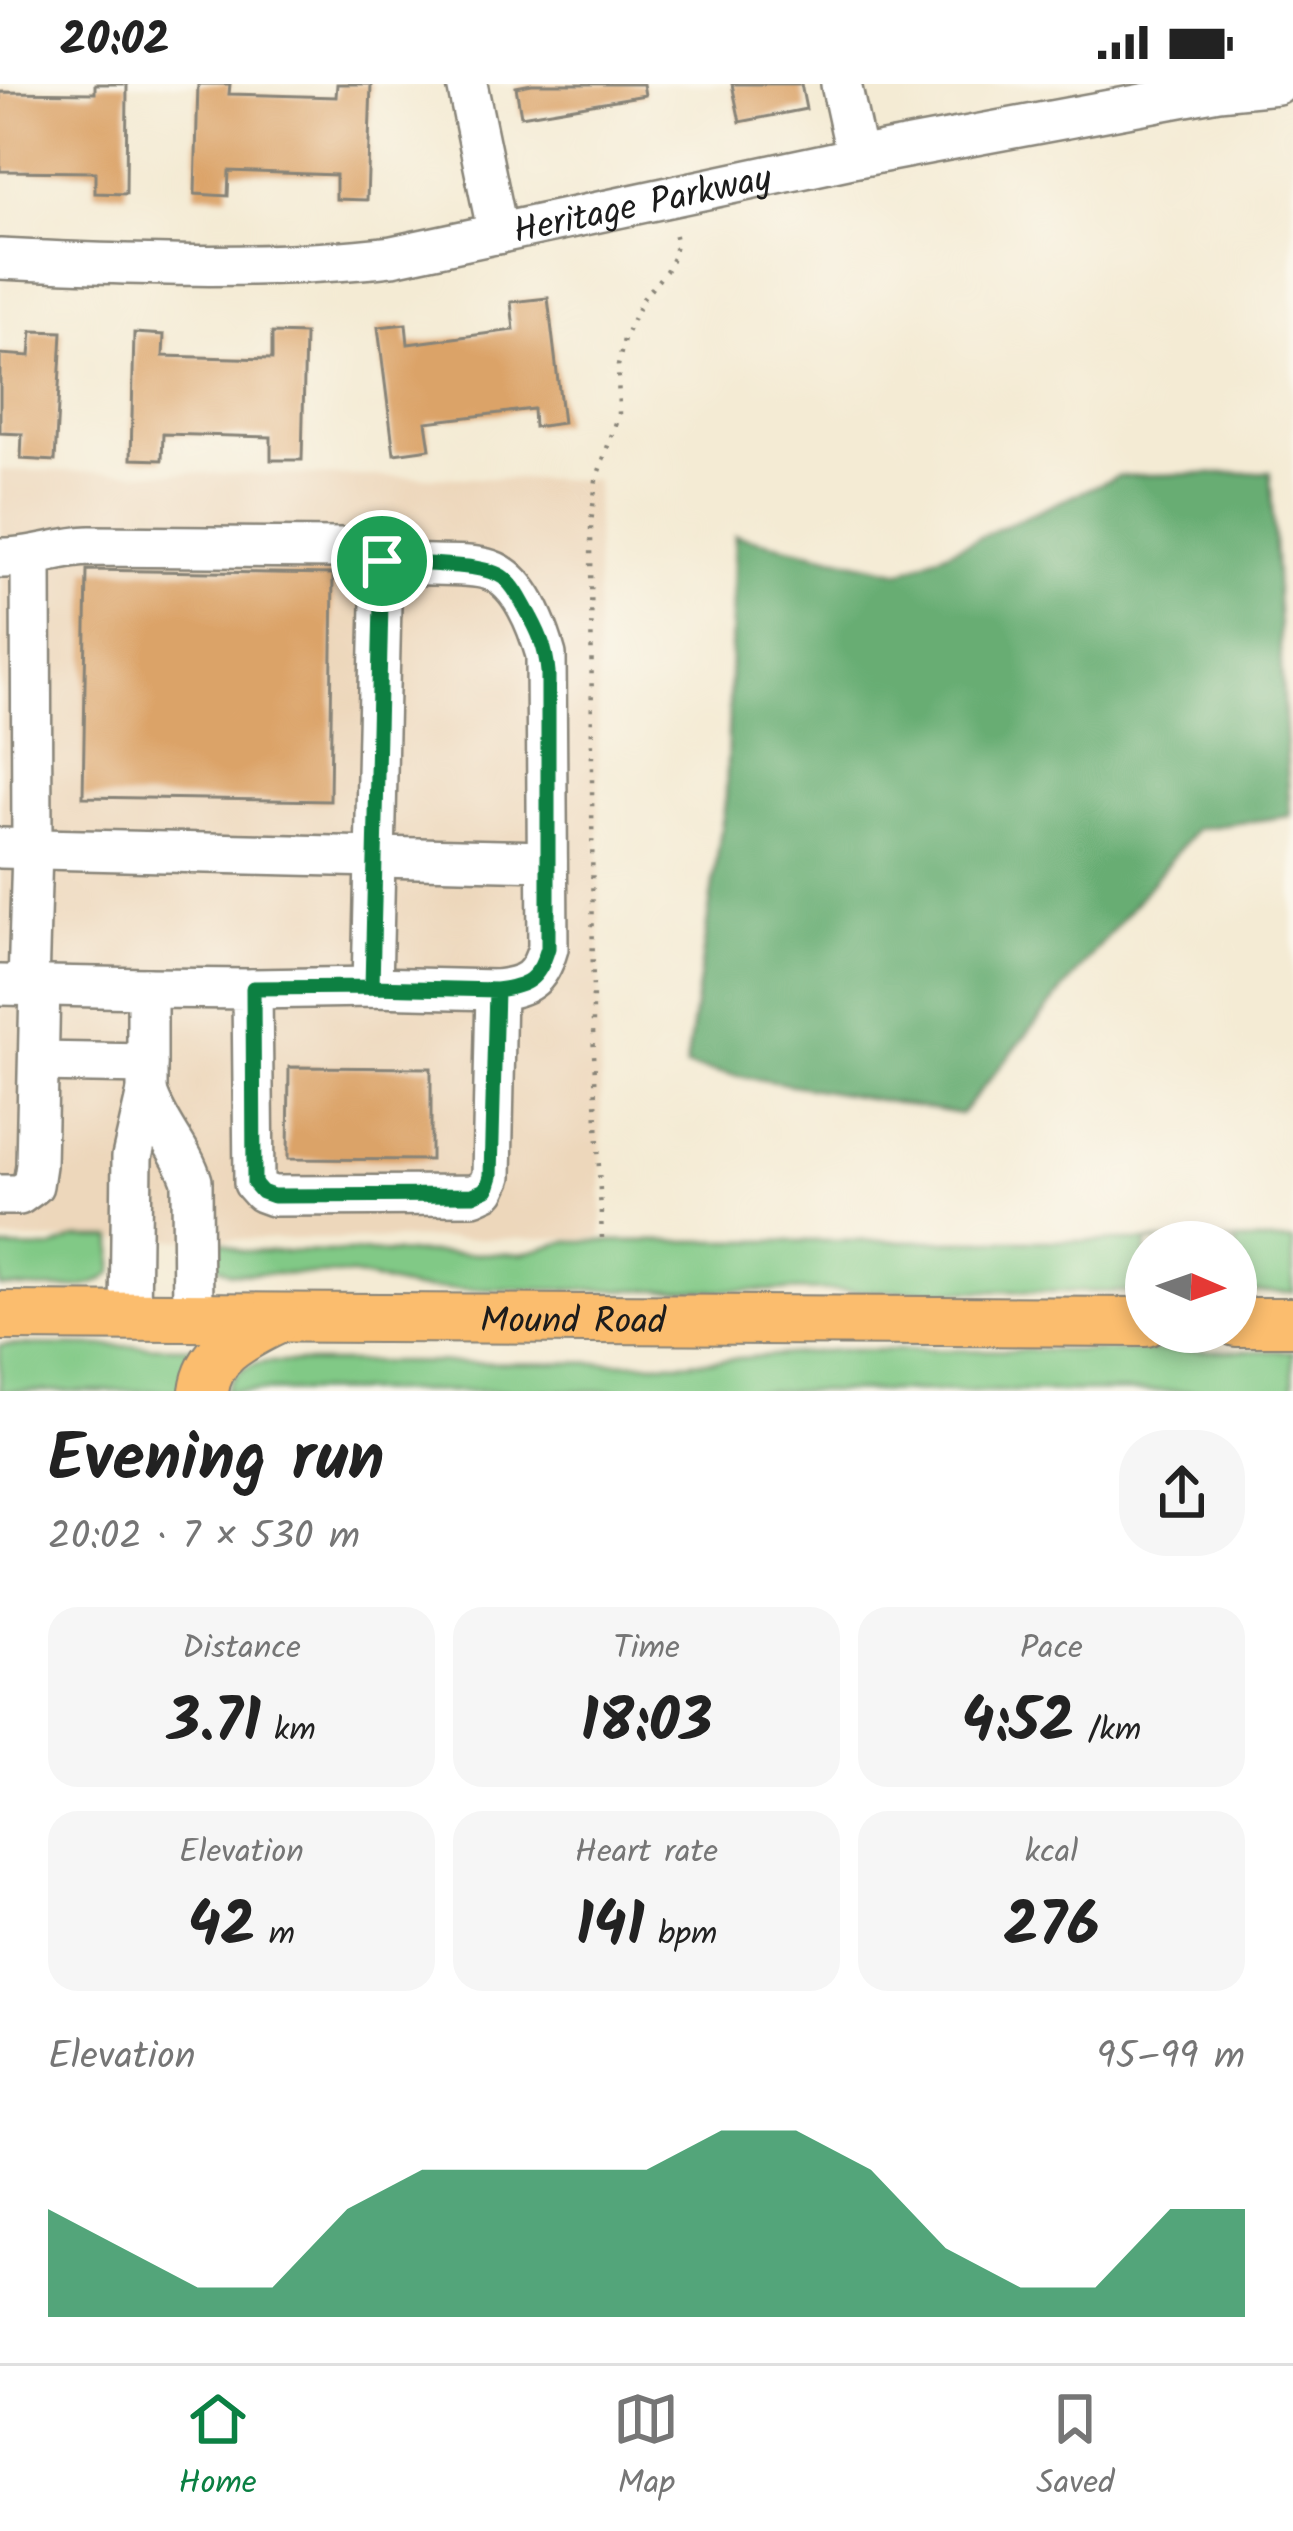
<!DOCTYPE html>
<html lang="en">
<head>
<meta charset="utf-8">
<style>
  body { margin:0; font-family:Kalam,sans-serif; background:#f6f6f6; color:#222; height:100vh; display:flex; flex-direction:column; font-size:45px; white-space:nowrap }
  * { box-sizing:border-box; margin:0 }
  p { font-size:39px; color:#767676 }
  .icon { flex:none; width:66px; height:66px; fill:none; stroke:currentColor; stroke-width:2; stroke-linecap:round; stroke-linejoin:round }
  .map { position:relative; height:1307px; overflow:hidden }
  .details { display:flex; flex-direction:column; background:#fff; flex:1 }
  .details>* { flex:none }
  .needle { width:78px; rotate:92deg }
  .buttons { position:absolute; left:1125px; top:1137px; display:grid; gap:24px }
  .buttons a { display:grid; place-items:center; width:132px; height:132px; border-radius:50%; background:#fff; box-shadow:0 6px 18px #0003; font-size:60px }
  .pin { position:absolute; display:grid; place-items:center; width:102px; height:102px; color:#fff; margin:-51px; border:6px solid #fff; border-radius:50%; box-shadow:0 3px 12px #0007 }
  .round { display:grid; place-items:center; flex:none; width:126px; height:126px; border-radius:48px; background:#f6f6f6 }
  .summary { display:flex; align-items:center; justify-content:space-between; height:204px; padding:0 48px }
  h1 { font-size:66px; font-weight:600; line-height:90px }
  .figures { display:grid; grid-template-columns:repeat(3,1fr); gap:18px; height:204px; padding:12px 48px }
  .figures div { display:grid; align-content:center; border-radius:30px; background:#f6f6f6; text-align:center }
  .figures b { font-size:60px; font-weight:600 }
  .figures small { font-size:33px; font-weight:400 }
  .figures p { font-size:33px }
  .chart { height:336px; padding:24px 48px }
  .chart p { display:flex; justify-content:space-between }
  .chart svg { width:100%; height:216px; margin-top:12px; fill:#0b8043; opacity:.7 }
  .status { display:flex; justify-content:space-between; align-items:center; height:84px; padding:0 60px; background:#fff; direction:ltr }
  .status svg { height:33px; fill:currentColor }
  .dock { display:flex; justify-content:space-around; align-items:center; height:168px; border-top:3px solid #e0e0e0; background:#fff; font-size:33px; color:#767676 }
  .dock a { display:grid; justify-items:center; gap:6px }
  .dock .current { color:#0b8043 }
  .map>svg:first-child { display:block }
  .built { fill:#edd7bb }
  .green { fill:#81c986; stroke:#4e7251; stroke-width:3 }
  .forest { fill:#68ad73; stroke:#426448; stroke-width:3 }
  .building { fill:#dba368 }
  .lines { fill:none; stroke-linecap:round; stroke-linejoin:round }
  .minor-casing { stroke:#888478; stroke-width:44 }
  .major-casing { stroke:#888478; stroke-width:52 }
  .path { stroke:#888478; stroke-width:4.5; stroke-dasharray:3 9; stroke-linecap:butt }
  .minor { stroke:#fff; stroke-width:39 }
  .major { stroke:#fbbd6e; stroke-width:48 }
  .route-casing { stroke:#fff; stroke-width:24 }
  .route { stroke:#0b8043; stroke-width:15 }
  .labels { text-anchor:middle; stroke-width:12; stroke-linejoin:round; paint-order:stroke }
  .street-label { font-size:36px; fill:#1c1c1c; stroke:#fbf7ec }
</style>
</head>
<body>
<div class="status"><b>20:02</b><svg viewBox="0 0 49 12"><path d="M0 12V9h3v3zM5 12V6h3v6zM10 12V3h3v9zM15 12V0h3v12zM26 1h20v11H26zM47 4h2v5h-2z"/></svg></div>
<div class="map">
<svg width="1293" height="1307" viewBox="0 0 1293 1307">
  <rect width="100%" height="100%" fill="#fbf7ec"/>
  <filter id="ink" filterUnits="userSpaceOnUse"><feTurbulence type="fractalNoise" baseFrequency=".00833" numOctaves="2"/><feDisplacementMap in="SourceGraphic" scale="24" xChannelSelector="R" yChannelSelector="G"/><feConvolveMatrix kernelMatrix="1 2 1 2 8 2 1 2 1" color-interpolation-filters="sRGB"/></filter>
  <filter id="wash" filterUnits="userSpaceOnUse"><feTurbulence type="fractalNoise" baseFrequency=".004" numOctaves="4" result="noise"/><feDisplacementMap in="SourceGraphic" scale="48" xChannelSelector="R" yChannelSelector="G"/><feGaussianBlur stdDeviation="2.7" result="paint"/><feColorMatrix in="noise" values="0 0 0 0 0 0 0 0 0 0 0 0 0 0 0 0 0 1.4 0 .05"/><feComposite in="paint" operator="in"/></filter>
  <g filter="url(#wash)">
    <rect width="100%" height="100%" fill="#f4ebd4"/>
    <path class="built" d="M 0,386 L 596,396 L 602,1154 L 0,1156 Z"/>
    <path class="green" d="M 75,1154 L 113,1154 L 113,1188 C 89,1213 33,1203 0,1203 L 0,1164 L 50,1165 Z
      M 210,1155 L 217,1155 L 241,1167 L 522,1170 L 568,1157 L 1293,1157 L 1293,1208 L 1236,1208 L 1236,1158 L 1146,1158 L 1146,1208 L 413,1205 L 353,1191 L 230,1189 C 212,1181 209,1174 210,1155 Z
      M 0,1261 L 194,1263 L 197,1264 L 184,1307 L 0,1307 Z
      M 837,1266 L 1293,1267 L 1293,1307 L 225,1307 C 234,1287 246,1282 267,1278 L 682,1279 Z"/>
    <path class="forest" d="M 1270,388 L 1290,732 L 1196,745 L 961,1030 L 686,983 L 726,712 L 735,451 L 901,488 L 1118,392 Z"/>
    <g id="blocks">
      <path class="building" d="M 95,0 L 127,0 L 126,110 L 95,109 L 95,88 L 0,87 L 0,8 L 95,9 Z
        M 198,0 L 230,0 L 229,10 L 336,13 L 337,0 L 371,0 L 367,116 L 336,115 L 336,91 L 229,87 L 228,112 L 195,110 Z
        M 532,0 L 643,0 L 645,11 L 521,32 L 516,3 Z
        M 732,0 L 801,0 L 806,25 L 740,38 Z
        M 548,214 L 563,339 L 534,343 L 533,325 L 426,338 L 430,365 L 394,370 L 378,243 L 406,240 L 408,260 L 514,246 L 511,218 Z
        M 32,247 L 62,248 L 55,377 L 21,375 L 22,350 L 0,349 L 0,270 L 30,272 Z
        M 134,249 L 164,251 L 163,272 L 272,275 L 272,249 L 305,250 L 302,376 L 271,376 L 271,353 L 163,350 L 162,376 L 131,375 Z
        M 87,486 L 333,490 L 330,717 L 83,713 Z
        M 289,983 L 431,984 L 431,1076 L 288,1075 Z"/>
    </g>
  </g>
  <g filter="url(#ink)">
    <use href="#blocks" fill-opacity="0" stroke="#888478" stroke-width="3"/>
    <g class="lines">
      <g class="minor-casing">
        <g id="minor">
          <path d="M 467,0 L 498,150"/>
          <path d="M 841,0 L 857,73"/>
          <path id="s1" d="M 0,175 C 129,181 264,187 392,172 L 857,73 L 1218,6 L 1277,0"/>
          <path d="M 0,474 C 31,475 59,463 90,462 L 341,464 C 363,468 383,478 405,480 C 428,482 470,479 490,486 C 521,496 538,543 546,571 L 548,864 C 539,896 527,902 496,906 L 372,903 L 252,905"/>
          <path d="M 0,764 L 547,777"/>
          <path d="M 0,901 L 147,904"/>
          <path d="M 28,901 L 32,766 L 31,473"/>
          <path d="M 372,903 L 382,477"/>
          <path d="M 39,978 L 147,980"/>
          <path d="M 147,1008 C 157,1041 182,1065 192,1097 L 193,1234"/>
          <path d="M 0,1111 L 19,1111 L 33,1101 L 36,1081 L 40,901"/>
          <path d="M 130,1233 L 132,1073 L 147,1008 L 147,904 L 252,905 L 254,1099 L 262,1108 L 273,1112 L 473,1111 L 486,1105 L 492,1092 L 496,906"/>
        </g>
      </g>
      <g class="major-casing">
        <g id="major">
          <path id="s2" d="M 0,1232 L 1146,1238"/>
          <path d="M 1236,1238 L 1293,1238"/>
          <path d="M 204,1307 C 209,1267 244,1253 276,1236"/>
        </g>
      </g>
      <path class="path" d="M 602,1154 L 593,946 L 591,440 L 596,396 L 619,330 L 618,282 L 624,255 L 642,216 L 666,187 L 674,172 L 676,157 L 673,143"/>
      <use href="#minor" class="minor"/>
      <use href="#major" class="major"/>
    </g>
  </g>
  <g class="lines" filter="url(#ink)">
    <g class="route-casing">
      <path id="route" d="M 382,477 L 372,903 L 496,906 L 491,1092 L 487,1105 L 473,1111 L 273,1112 L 262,1108 L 254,1099 L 253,904 L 372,903 L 496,906 C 527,902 539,896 548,864 L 548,588 C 546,563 538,546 526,525 C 520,514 514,502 504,494 C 484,478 411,481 382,477"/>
    </g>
    <use href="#route" class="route"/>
  </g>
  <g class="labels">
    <g class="street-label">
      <text dy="13" stroke="none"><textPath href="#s1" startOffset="648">Heritage Parkway</textPath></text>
      <text dy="13" stroke="none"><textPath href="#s2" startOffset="573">Mound Road</textPath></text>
    </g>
  </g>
</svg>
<div class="buttons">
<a><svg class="needle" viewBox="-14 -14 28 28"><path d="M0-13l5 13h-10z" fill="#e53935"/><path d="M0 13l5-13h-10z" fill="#767676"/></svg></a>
</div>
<div class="pin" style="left:382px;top:477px;background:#1e9e55"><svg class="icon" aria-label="arrive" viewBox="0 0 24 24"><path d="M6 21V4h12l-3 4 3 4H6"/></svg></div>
</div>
<section class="details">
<div class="summary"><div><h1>Evening run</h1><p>20:02 · 7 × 530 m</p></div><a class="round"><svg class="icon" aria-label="share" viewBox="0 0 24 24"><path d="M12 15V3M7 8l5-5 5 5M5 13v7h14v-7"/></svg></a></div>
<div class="figures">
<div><p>Distance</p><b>3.71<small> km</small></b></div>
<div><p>Time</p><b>18:03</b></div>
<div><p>Pace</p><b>4:52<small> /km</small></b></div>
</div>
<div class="figures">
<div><p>Elevation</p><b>42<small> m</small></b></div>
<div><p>Heart rate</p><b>141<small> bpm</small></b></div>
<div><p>kcal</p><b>276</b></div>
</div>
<div class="chart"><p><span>Elevation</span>95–99 m</p>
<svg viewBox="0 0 160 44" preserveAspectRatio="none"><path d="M0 44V22L10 30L20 38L30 38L40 22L50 14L60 14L70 14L80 14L90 6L100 6L110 14L120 30L130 38L140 38L150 22L160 22V44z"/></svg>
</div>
</section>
<nav class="dock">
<a class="current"><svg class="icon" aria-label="home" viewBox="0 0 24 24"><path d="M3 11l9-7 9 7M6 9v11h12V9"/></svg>Home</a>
<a><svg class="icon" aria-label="map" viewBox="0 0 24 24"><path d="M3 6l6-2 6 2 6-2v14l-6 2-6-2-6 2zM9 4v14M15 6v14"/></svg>Map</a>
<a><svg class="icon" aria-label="saved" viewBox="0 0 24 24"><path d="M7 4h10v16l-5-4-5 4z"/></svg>Saved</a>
</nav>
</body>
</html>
